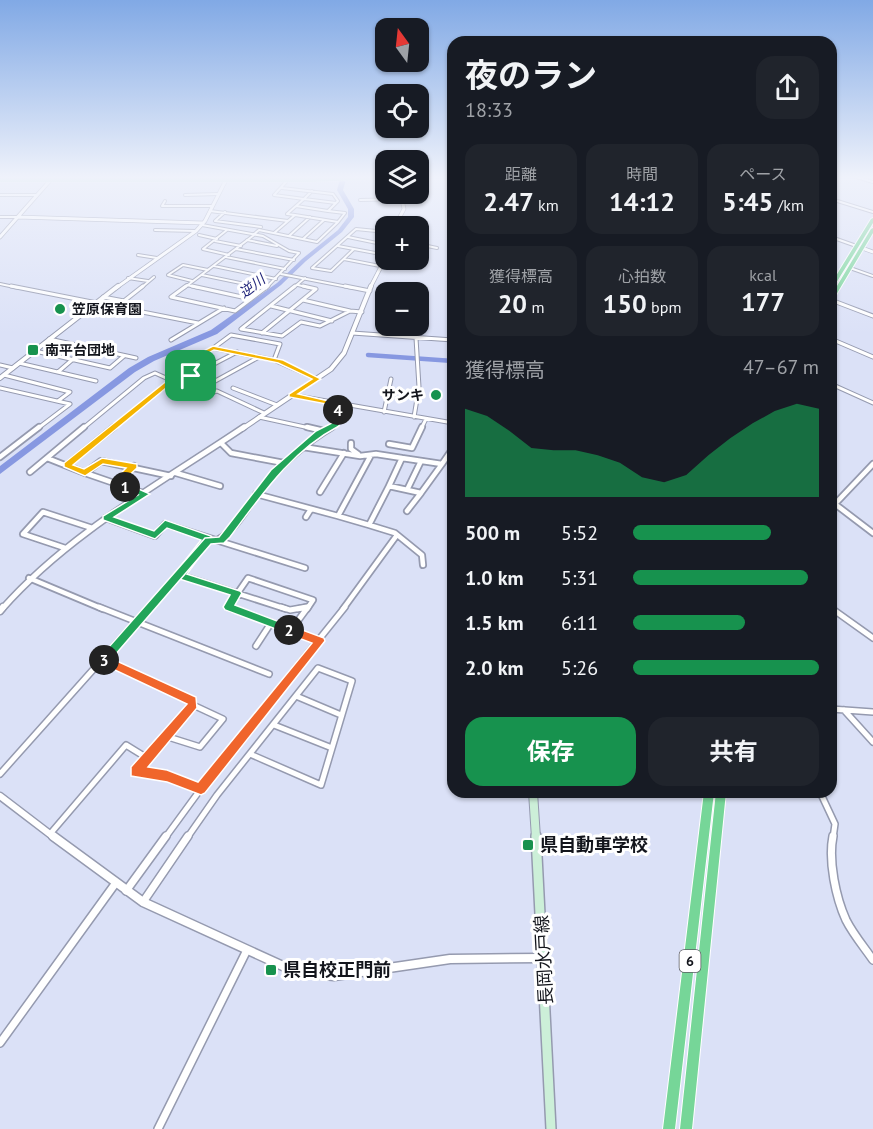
<!DOCTYPE html>
<html lang="ja">
<head>
<meta charset="utf-8">
<style>
  body { margin:0; font-family:"PT Sans","Noto Sans JP",sans-serif; background:#20242c; color:#f1f3f6; height:100vh; display:flex; flex-direction:column; font-size:22px; white-space:nowrap }
  * { box-sizing:border-box; margin:0 }
  p { font-size:20px; color:#9ea1a6 }
  .icon { flex:none; width:33px; height:33px; fill:none; stroke:currentColor; stroke-width:2; stroke-linecap:round; stroke-linejoin:round }
  .map { position:relative; flex:1; overflow:hidden }
  .details { position:absolute; left:447px; top:36px; width:390px; height:762px; display:flex; flex-direction:column; background:#171b24; border-radius:18px; box-shadow:0 2px 4px #0004 }
  .details>* { flex:none }
  .needle { width:39px; rotate:345deg }
  .tools { position:absolute; left:375px; top:18px; display:grid; gap:12px }
  .tools a { display:grid; place-items:center; width:54px; height:54px; border-radius:12px; background:#171b24; box-shadow:0 2px 4px #0004; font-size:30px }
  .pin { position:absolute; display:grid; place-items:center; width:51px; height:51px; color:#fff; margin:-26px; border-radius:12px; box-shadow:0 3px 9px #0006 }
  .km { position:absolute; width:30px; height:30px; margin:-15px; border-radius:50%; background:#222; color:#fff; font-size:16px; line-height:30px; text-align:center }
  .round { display:grid; place-items:center; flex:none; width:63px; height:63px; border-radius:18px; background:#20242c }
  .head { display:flex; align-items:center; justify-content:space-between; height:102px; padding:0 18px }
  h1 { font-size:33px; font-weight:700; line-height:45px }
  .figures { display:grid; grid-template-columns:repeat(3,1fr); gap:9px; height:102px; padding:6px 18px }
  .figures div { display:grid; align-content:center; border-radius:15px; background:#20242c; text-align:center }
  .figures b { font-size:26px; font-weight:700 }
  .figures small { font-size:16px; font-weight:400 }
  .figures p { font-size:16px }
  .chart { height:168px; padding:12px 18px }
  .chart p { display:flex; justify-content:space-between }
  .chart svg { width:100%; height:108px; margin-top:6px; fill:#17924e; opacity:.7 }
  .button { display:flex; gap:12px; margin-top:auto; padding:12px 18px }
  .button a { flex:1; height:69px; border-radius:18px; background:#17924e; color:#fff; font-size:24px; font-weight:700; line-height:69px; text-align:center }
  .button a+a { background:#20242c; color:#f1f3f6 }
  ul { padding:0 18px; list-style:none; font-size:20px }
  li { display:grid; grid-template-columns:96px 72px 1fr; align-items:center; height:45px }
  li i { height:15px; border-radius:8px; background:#17924e }
  .map>svg:first-child { display:block }
  .lines { fill:none; stroke-linecap:round; stroke-linejoin:round }
  .canal { stroke:#8798e1; stroke-width:4.5 }
  .river { fill:#8798e1; fill-rule:evenodd }
  .minor-far4-casing { stroke:#959aaf; stroke-width:4 }
  .minor-far3-casing { stroke:#959aaf; stroke-width:5 }
  .minor-far2-casing { stroke:#959aaf; stroke-width:8 }
  .minor-far1-casing { stroke:#959aaf; stroke-width:8 }
  .minor-casing { stroke:#959aaf; stroke-width:10 }
  .tertiary-far4-casing { stroke:#959aaf; stroke-width:4.5 }
  .tertiary-far3-casing { stroke:#959aaf; stroke-width:6 }
  .tertiary-far2-casing { stroke:#959aaf; stroke-width:8 }
  .tertiary-far1-casing { stroke:#959aaf; stroke-width:9 }
  .tertiary-casing { stroke:#959aaf; stroke-width:11 }
  .secondary-far1-casing { stroke:#959aaf; stroke-width:10 }
  .secondary-casing { stroke:#959aaf; stroke-width:12 }
  .primary-casing { stroke:#fff; stroke-width:5 }
  .trunk-casing { stroke:#fff; stroke-width:2 }
  .minor-far4 { stroke:#fff; stroke-width:2 }
  .minor-far3 { stroke:#fff; stroke-width:3 }
  .minor-far2 { stroke:#fff; stroke-width:4.5 }
  .minor-far1 { stroke:#fff; stroke-width:5 }
  .minor { stroke:#fff; stroke-width:7 }
  .tertiary-far4 { stroke:#fff; stroke-width:3 }
  .tertiary-far3 { stroke:#fff; stroke-width:4 }
  .tertiary-far2 { stroke:#fff; stroke-width:5 }
  .tertiary-far1 { stroke:#fff; stroke-width:6 }
  .tertiary { stroke:#fff; stroke-width:8 }
  .secondary-far1 { stroke:#ccefd8; stroke-width:8 }
  .secondary { stroke:#ccefd8; stroke-width:9 }
  .primary { stroke:#98e0b2; stroke-width:4 }
  .trunk { fill:#76d698; fill-rule:evenodd }
  .split-1 { fill:#f5b400; stroke:#fff; stroke-width:1.5 }
  .split-2 { fill:#22a559; stroke:#fff; stroke-width:1.5 }
  .split-3 { fill:#f0652b; stroke:#fff; stroke-width:1.5 }
  .split-4 { fill:#22a559; stroke:#fff; stroke-width:1.5 }
  .split-5 { fill:#f5b400; stroke:#fff; stroke-width:1.5 }
  .poi-dot { fill:#17924e; stroke:#fff; stroke-width:2 }
  .labels { text-anchor:middle; stroke-width:6; stroke-linejoin:round; paint-order:stroke }
  .far-water-label { font-size:14px; font-style:italic; fill:#23277b; stroke:#fff }
  .far-poi-label { font-size:14px; font-weight:bold; fill:#13151c; stroke:#fff; text-anchor:start }
  .shield { fill:#fff; stroke:#5a5b60; stroke-width:1.5 }
  .shield-label { font-size:14px; font-weight:bold; fill:#13151c }
  .near-poi-label { font-size:18px; font-weight:bold; fill:#13151c; stroke:#fff; text-anchor:start }
  .near-street-label { font-size:18px; fill:#13151c; stroke:#fff }
</style>
</head>
<body>
<div class="map">
<svg width="873" height="1129" viewBox="0 0 873 1129">
  <rect width="100%" height="100%" fill="#dbe1f7"/>
  <g class="lines">
    <path class="canal" d="M 368,355 L 453,361"/>
    <path class="river" d="M 341,176 L 347,176 L 343,190 L 354,209 L 354,217 L 342,232 L 306,261 L 281,285 L 217,334 L 154,361 L 135,372 L 0,474 L 0,466 L 129,368 L 148,357 L 211,330 L 277,283 L 302,259 L 338,230 L 348,217 L 348,209 L 337,190 Z"/>
    <g class="minor-far4-casing">
      <path id="minor-far4" d="M 853,176 L 873,182
        M 286,182 L 274,195 L 304,199
        M 282,188 L 333,194 L 338,201 L 336,203
        M 0,195 L 36,195
        M 185,195 L 218,194
        M 304,199 L 336,203 L 328,211 L 296,206 Z
        M 304,199 L 312,191
        M 831,199 L 873,212
        M 360,200 L 404,199
        M 165,201 L 162,206 L 212,206
        M 210,211 L 288,221 L 295,215 L 338,222 L 317,242 L 259,230 L 253,235
        M 328,211 L 345,213 L 338,222
        M 225,212 L 215,221 L 261,227
        M 295,215 L 287,214 L 296,206
        M 0,217 L 18,217
        M 202,225 L 263,236 L 289,251 L 299,253 L 266,288
        M 155,230 L 196,231
        M 227,230 L 203,249 L 229,255
        M 274,233 L 288,221
        M 199,235 L 217,239
        M 289,236 L 310,217
        M 348,237 L 377,243
        M 831,237 L 862,248
        M 303,239 L 324,220
        M 247,240 L 277,246
        M 215,241 L 241,246
        M 418,244 L 437,248
        M 338,246 L 354,249 L 331,271 L 312,268 L 356,229 L 386,232
        M 236,249 L 294,260
        M 354,249 L 386,255
        M 138,255 L 157,258
        M 226,257 L 285,269
        M 344,259 L 380,266
        M 214,266 L 276,279
        M 850,268 L 873,276
        M 281,274 L 353,288
        M 202,275 L 264,288
        M 128,278 L 148,281
        M 192,281 L 168,275 L 183,265 L 208,270
        M 0,284 L 19,288
        M 187,285 L 199,288
        M 298,285 L 310,288
        M 141,288 L 154,277
        M 184,288 L 254,235
        M 293,288 L 305,278"/>
    </g>
    <g class="minor-far3-casing">
      <path id="minor-far3" d="M 11,286 L 198,323
        M 186,286 L 171,297 L 235,311 L 268,286
        M 192,286 L 251,299
        M 257,286 L 266,288
        M 295,286 L 241,329 L 282,336 L 301,322 L 320,326 L 350,311 L 362,312
        M 345,286 L 370,291
        M 103,297 L 124,301 L 143,286
        M 303,300 L 350,311
        M 831,300 L 873,316
        M 271,306 L 332,321
        M 262,333 L 316,289 L 303,286
        M 352,333 L 453,340
        M 231,335 L 280,344 L 274,360 L 259,357 L 208,385 L 173,368 L 212,349 Z
        M 49,339 L 136,358
        M 831,339 L 873,357
        M 171,340 L 224,308
        M 213,348 L 258,357
        M 35,351 L 110,368 L 124,356
        M 274,360 L 317,379
        M 19,363 L 96,381
        M 0,365 L 13,368
        M 58,372 L 87,347
        M 4,375 L 70,392 L 58,401
        M 191,376 L 237,352
        M 831,384 L 873,403
        M 0,388 L 70,404
        M 233,388 L 277,405
        M 292,395 L 453,423
        M 384,412 L 391,379
        M 259,417 L 314,429
        M 414,417 L 419,387 L 416,338
        M 37,429 L 70,404
        M 82,429 L 144,378 L 155,373 L 204,395 L 217,391 L 264,413
        M 112,429 L 172,380
        M 329,429 L 336,425 L 338,410 L 342,405
        M 421,429 L 426,419"/>
    </g>
    <g class="minor-far2-casing">
      <path id="minor-far2" d="M 307,427 L 324,431
        M 221,443 L 231,453 L 284,463
        M 351,443 L 351,449 L 358,454
        M 389,444 L 412,448 L 422,427
        M 303,447 L 360,456 L 376,454 L 402,458
        M 371,455 L 338,516 L 369,525 L 389,486
        M 0,457 L 39,427
        M 47,458 L 85,473
        M 402,458 L 442,464 L 421,493 L 389,486 Z
        M 442,464 L 453,448
        M 67,465 L 114,427
        M 30,472 L 84,427
        M 176,473 L 220,486
        M 115,483 L 134,466
        M 407,490 L 421,461
        M 320,492 L 344,453
        M 143,493 L 85,473 L 101,461 L 171,476
        M 256,494 L 338,516
        M 831,501 L 873,533
        M 835,504 L 873,464
        M 407,511 L 421,493
        M 306,517 L 311,509
        M 106,518 L 155,536 L 165,524 L 305,568
        M 369,525 L 395,533 L 422,555 L 423,565
        M 217,540 C 237,530 248,505 262,488 C 282,464 305,443 332,427
        M 65,548 L 23,534 L 43,512 L 92,528
        M 180,575 L 286,609
        M 29,578 L 103,609
        M 148,609 L 209,540
        M 232,609 L 228,607 L 248,578 L 313,600 L 307,609
        M 298,609 L 308,607
        M 343,609 L 397,535"/>
    </g>
    <g class="minor-far1-casing">
      <path id="minor-far1" d="M 99,607 L 269,674
        M 228,607 L 291,630
        M 281,607 L 290,610 L 307,607
        M 831,608 L 873,638
        M 291,630 L 320,641
        M 291,630 L 308,607
        M 256,646 L 271,623
        M 103,660 L 192,701 L 193,705
        M 296,696 L 341,715
        M 193,705 L 223,719 L 200,747 L 165,736 Z
        M 831,709 L 873,712
        M 844,710 L 873,742
        M 274,725 L 332,748
        M 147,758 L 165,736
        M 0,774 L 149,607
        M 820,792 L 835,824 L 833,838
        M 50,834 L 126,745 L 147,758 L 136,772 L 167,776 L 200,789
        M 165,838 L 222,760 L 345,607
        M 187,838 L 217,795 L 318,668 L 352,681 L 321,785 L 250,754"/>
    </g>
    <g class="minor-casing">
      <path id="minor" d="M 833,836 C 828,861 836,898 846,920 C 853,934 864,947 873,960
        M 126,891 L 166,836
        M 143,902 L 188,836
        M 0,1043 L 115,884
        M 158,1129 L 247,950"/>
    </g>
    <g class="tertiary-far4-casing">
      <path id="tertiary-far4" d="M 18,217 L 203,223
        M 395,226 L 404,209 L 401,194
        M 0,237 L 54,176
        M 862,248 L 873,252
        M 116,288 L 196,231 L 205,221 L 228,176
        M 370,288 L 386,257"/>
    </g>
    <g class="tertiary-far3-casing">
      <path id="tertiary-far3" d="M 0,378 L 118,286
        M 242,429 L 331,369 L 344,353 L 371,286"/>
    </g>
    <g class="tertiary-far2-casing">
      <path id="tertiary-far2" d="M 2,609 C 69,533 161,483 244,427"/>
    </g>
    <g class="tertiary-far1-casing">
      <path id="tertiary-far1" d="M 0,611 L 3,607
        M 0,796 L 55,838"/>
    </g>
    <g class="tertiary-casing">
      <path id="tertiary" d="M 53,836 L 143,902 L 296,972 L 334,976 L 450,959 L 542,958"/>
    </g>
    <g class="secondary-far1-casing">
      <path id="secondary-far1" d="M 533,792 L 536,838"/>
    </g>
    <g class="secondary-casing">
      <path id="secondary" d="M 536,836 L 551,1129"/>
    </g>
    <g class="primary-casing">
      <path id="primary" d="M 418,177 L 427,176
        M 0,180 L 309,180 L 386,177"/>
    </g>
    <g class="trunk-casing">
      <path id="trunk" d="M 873,218 L 873,223 L 833,288 L 831,289 L 831,284 L 871,219 Z
        M 873,228 L 873,233 L 833,300 L 831,301 L 831,296 L 871,229 Z
        M 704,792 L 714,792 L 675,1129 L 663,1129 Z
        M 716,792 L 726,792 L 692,1129 L 680,1129 Z"/>
    </g>
    <use href="#minor-far4" class="minor-far4"/>
    <use href="#minor-far3" class="minor-far3"/>
    <use href="#minor-far2" class="minor-far2"/>
    <use href="#minor-far1" class="minor-far1"/>
    <use href="#minor" class="minor"/>
    <use href="#tertiary-far4" class="tertiary-far4"/>
    <use href="#tertiary-far3" class="tertiary-far3"/>
    <use href="#tertiary-far2" class="tertiary-far2"/>
    <use href="#tertiary-far1" class="tertiary-far1"/>
    <use href="#tertiary" class="tertiary"/>
    <use href="#secondary-far1" class="secondary-far1"/>
    <use href="#secondary" class="secondary"/>
    <use href="#primary" class="primary"/>
    <use href="#trunk" class="trunk"/>
  </g>
  <linearGradient id="sky" x2="0" y2="1"><stop stop-color="#81a9e5"/><stop offset="0.53" stop-color="#eff2fb"/><stop offset="1" stop-color="#eff2fb" stop-opacity="0"/></linearGradient>
  <rect width="873" height="334" fill="url(#sky)"/>
  <path class="split-1" d="M 188,375 L 212,385 L 198,394 L 172,383 L 73,465 L 84,469 L 102,458 L 137,464 L 137,468 L 122,482 L 128,484 L 128,489 L 111,483 L 126,468 L 103,464 L 85,476 L 64,467 L 64,463 L 169,379 L 197,389 L 202,385 L 188,378 Z"/>
  <path class="split-2" d="M 125,483 L 150,494 L 114,517 L 154,531 L 165,520 L 211,536 L 211,541 L 187,574 L 240,591 L 242,593 L 235,605 L 293,627 L 293,633 L 289,634 L 225,610 L 223,607 L 230,595 L 176,578 L 176,572 L 201,540 L 167,528 L 155,539 L 103,520 L 103,516 L 138,495 L 122,489 L 120,487 Z"/>
  <path class="split-3" d="M 289,625 L 324,638 L 325,641 L 205,793 L 201,795 L 167,782 L 131,776 L 131,767 L 187,704 L 100,663 L 100,657 L 108,657 L 196,697 L 197,708 L 148,767 L 167,770 L 198,782 L 312,643 L 285,633 L 285,627 Z"/>
  <path class="split-4" d="M 338,407 L 342,410 L 339,426 C 291,451 261,496 230,537 L 224,543 L 211,544 L 108,663 L 100,663 L 100,657 L 205,538 L 219,537 L 271,470 L 316,431 L 332,423 L 335,410 Z"/>
  <path class="split-5" d="M 213,346 L 283,360 L 321,379 L 298,394 L 346,405 L 338,412 L 335,410 L 337,406 L 289,397 L 289,394 L 312,379 L 278,363 L 214,350 L 179,368 L 194,375 L 194,378 L 170,368 Z"/>
  <g class="poi-dot">
    <circle cx="60" cy="309" r="6"/>
    <rect x="27" y="344" width="12" height="12" rx="3"/>
    <circle cx="436" cy="395" r="6"/>
    <rect x="522" y="839" width="12" height="12" rx="3"/>
    <rect x="265" y="964" width="12" height="12" rx="3"/>
  </g>
  <g class="labels">
    <g class="far-water-label">
      <text transform="translate(252 286) rotate(-37)" y="5">逆川</text>
    </g>
    <g class="far-poi-label">
      <text x="72" y="314">笠原保育園</text>
      <text x="45" y="355">南平台団地</text>
      <text x="424" y="400" text-anchor="end">サンキ</text>
    </g>
    <rect class="shield" x="679.5" y="950" width="21" height="22" rx="4.5"/>
    <g class="shield-label">
      <text x="690" y="966">6</text>
    </g>
    <g class="near-poi-label">
      <text x="540" y="851">県自動車学校</text>
      <text x="283" y="976">県自校正門前</text>
    </g>
    <g class="near-street-label">
      <text transform="translate(544 960) rotate(-93)" y="6">長岡水戸線</text>
    </g>
  </g>
</svg>
<div class="tools">
<a><svg class="needle" viewBox="-14 -14 28 28"><path d="M0-13l5 13h-10z" fill="#e53935"/><path d="M0 13l5-13h-10z" fill="#9ea1a6"/></svg></a>
<a><svg class="icon" aria-label="locate" viewBox="0 0 24 24"><circle cx="12" cy="12" r="6"/><path d="M12 2v4M12 18v4M2 12h4M18 12h4"/></svg></a>
<a><svg class="icon" aria-label="layers" viewBox="0 0 24 24"><path d="M12 4l9 5-9 5-9-5zM3 14l9 5 9-5"/></svg></a>
<a>+</a>
<a>−</a>
</div>
<div class="pin" style="left:191px;top:376px;background:#1e9e55"><svg class="icon" aria-label="arrive" viewBox="0 0 24 24"><path d="M6 21V4h12l-3 4 3 4H6"/></svg></div>
<b class="km" style="left:125px;top:487px">1</b>
<b class="km" style="left:289px;top:630px">2</b>
<b class="km" style="left:104px;top:660px">3</b>
<b class="km" style="left:338px;top:410px">4</b>
<section class="details">
<div class="head"><div><h1>夜のラン</h1><p>18:33</p></div><a class="round"><svg class="icon" aria-label="share" viewBox="0 0 24 24"><path d="M12 15V3M7 8l5-5 5 5M5 13v7h14v-7"/></svg></a></div>
<div class="figures">
<div><p>距離</p><b>2.47<small> km</small></b></div>
<div><p>時間</p><b>14:12</b></div>
<div><p>ペース</p><b>5:45<small> /km</small></b></div>
</div>
<div class="figures">
<div><p>獲得標高</p><b>20<small> m</small></b></div>
<div><p>心拍数</p><b>150<small> bpm</small></b></div>
<div><p>kcal</p><b>177</b></div>
</div>
<div class="chart"><p><span>獲得標高</span>47–67 m</p>
<svg viewBox="0 0 160 44" preserveAspectRatio="none"><path d="M0 44V8L10 11L20 17L30 24L40 25L50 25L60 27L70 30L80 36L90 38L100 35L110 27L120 20L130 14L140 9L150 6L160 8V44z"/></svg>
</div>
<ul>
<li><b>500 m</b>5:52<i style="width:74%"></i></li>
<li><b>1.0 km</b>5:31<i style="width:94%"></i></li>
<li><b>1.5 km</b>6:11<i style="width:60%"></i></li>
<li><b>2.0 km</b>5:26<i style="width:100%"></i></li>
</ul>
<div class="button"><a>保存</a><a>共有</a></div>
</section>
</div>
</body>
</html>
